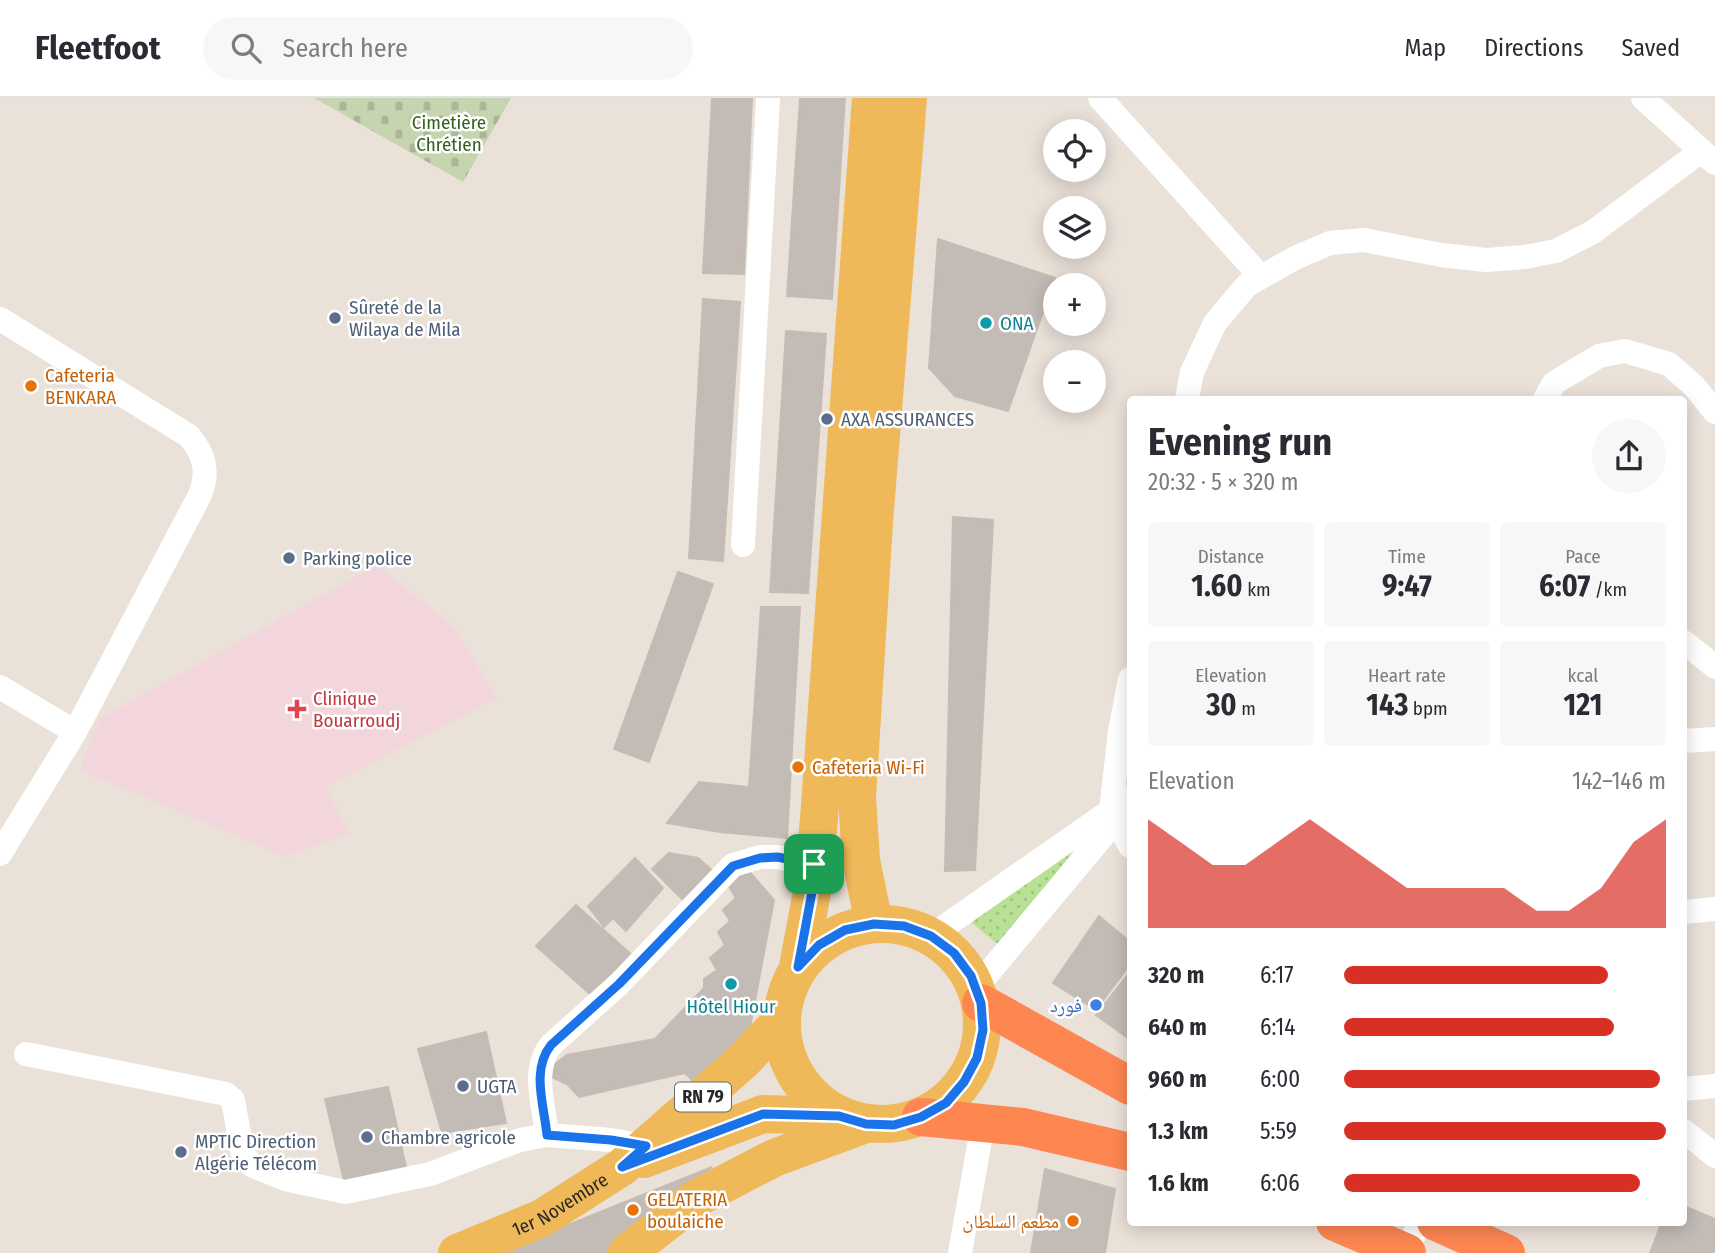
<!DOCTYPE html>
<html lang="en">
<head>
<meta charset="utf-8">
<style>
  body { margin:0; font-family:"Fira Sans Condensed","Noto Naskh Arabic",sans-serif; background:#f7f7f7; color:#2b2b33; height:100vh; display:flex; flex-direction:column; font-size:26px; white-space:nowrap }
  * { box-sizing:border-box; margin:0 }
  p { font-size:23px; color:#7c7c81 }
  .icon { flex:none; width:38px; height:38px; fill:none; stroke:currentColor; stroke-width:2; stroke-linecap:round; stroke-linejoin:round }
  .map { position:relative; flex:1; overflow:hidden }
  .panel { position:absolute; left:1127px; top:298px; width:560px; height:830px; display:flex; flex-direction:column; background:#fff; border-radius:7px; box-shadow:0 4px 18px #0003 }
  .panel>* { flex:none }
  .fabs { position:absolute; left:1043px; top:21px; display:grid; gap:14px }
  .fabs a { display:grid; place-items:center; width:63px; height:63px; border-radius:50%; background:#fff; box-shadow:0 4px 18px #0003; font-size:35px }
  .pin { position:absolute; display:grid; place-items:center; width:60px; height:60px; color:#fff; margin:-30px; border-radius:14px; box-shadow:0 4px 10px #0006 }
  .round { display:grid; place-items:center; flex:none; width:74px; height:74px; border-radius:37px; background:#f7f7f7 }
  .overview { display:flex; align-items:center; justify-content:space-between; height:119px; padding:0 21px }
  h1 { font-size:38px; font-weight:700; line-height:52px }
  .stats { display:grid; grid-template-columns:repeat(3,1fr); gap:10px; height:119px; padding:7px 21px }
  .stats div { display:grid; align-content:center; border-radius:7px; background:#f7f7f7; text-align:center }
  .stats b { font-size:30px; font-weight:700 }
  .stats small { font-size:19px; font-weight:400 }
  .stats p { font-size:19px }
  .chart { height:196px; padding:14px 21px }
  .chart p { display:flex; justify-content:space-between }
  .chart svg { width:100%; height:126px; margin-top:7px; fill:#d93025; opacity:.7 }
  ul { padding:0 21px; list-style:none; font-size:23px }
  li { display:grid; grid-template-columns:112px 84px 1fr; align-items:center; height:52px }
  li i { height:18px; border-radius:9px; background:#d93025 }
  header { display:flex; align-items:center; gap:42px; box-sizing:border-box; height:98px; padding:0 35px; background:#fff; border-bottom:2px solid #e1e1e2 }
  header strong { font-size:33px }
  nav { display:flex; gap:38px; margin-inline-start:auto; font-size:24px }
  .search { width:490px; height:63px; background:#f7f7f7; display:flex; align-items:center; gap:18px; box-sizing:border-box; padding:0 24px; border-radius:38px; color:#7c7c81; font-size:26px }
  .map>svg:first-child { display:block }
  .medical { fill:#f2d6db }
  .grass { fill:url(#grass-dots) }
  .cemetery { fill:url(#cemetery-stones) }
  .building { fill:#c2bbb6; stroke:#c5bcb3; stroke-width:2 }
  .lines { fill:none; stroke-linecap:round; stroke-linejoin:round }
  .street { stroke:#fff; stroke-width:24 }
  .primary { stroke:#efb959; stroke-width:38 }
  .highway { stroke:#fd8651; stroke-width:38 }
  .route-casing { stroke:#fff; stroke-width:14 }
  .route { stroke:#1a73e8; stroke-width:9 }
  .service-dot { fill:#5c6f8a; stroke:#fff; stroke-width:2.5 }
  .culture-dot { fill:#0f9aa8; stroke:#fff; stroke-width:2.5 }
  .food-dot { fill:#e8710a; stroke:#fff; stroke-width:2.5 }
  .health-dot { fill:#e0444e; stroke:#fff; stroke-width:2.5 }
  .shop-dot { fill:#3f7fe0; stroke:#fff; stroke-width:2.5 }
  .labels { text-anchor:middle; stroke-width:5; stroke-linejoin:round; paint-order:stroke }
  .shield { fill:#fff; stroke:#686868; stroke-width:2 }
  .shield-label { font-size:18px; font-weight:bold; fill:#282828 }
  .park-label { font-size:19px; fill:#326319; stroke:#fff }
  .service-label { font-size:19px; fill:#4e5e75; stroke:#fff; text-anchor:start }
  .culture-label { font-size:19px; fill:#0d838f; stroke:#fff; text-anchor:start }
  .food-label { font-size:19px; fill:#c56008; stroke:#fff; text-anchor:start }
  .health-label { font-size:19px; fill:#be3a42; stroke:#fff; text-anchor:start }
  .shop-label { font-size:19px; fill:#366cbe; stroke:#fff; text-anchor:end }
  .street-label { font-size:19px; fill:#282828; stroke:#fff }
</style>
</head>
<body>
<header>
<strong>Fleetfoot</strong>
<div class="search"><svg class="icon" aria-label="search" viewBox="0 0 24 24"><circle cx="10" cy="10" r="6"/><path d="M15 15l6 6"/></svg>Search here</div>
<nav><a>Map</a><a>Directions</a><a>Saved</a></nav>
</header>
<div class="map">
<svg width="1715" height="1155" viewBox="0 0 1715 1155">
  <defs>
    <pattern id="grass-dots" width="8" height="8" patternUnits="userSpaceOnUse" patternTransform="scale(1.75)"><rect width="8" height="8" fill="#b9e195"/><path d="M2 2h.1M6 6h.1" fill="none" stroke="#9fc180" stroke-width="1.8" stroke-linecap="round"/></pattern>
    <pattern id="cemetery-stones" width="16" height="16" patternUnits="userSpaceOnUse" patternTransform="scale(1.75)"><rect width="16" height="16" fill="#c6d4b0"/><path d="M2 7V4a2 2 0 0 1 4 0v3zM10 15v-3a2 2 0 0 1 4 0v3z" fill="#aab697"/></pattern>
  </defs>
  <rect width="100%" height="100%" fill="#eae1d9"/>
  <path class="medical" d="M 377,467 L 453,528 L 497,600 L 326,689 L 349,735 L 286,759 L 80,672 L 99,621 Z"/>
  <path class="grass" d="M 1085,736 L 1003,851 L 965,819 Z"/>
  <path class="cemetery" d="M 314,0 L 511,0 L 463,84 Z"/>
  <path class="building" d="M 712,0 L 752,0 L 744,176 L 703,175 Z
    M 800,0 L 845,0 L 832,201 L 787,198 Z
    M 938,141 L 1055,180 L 1008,313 L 955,298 L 929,270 Z
    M 703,201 L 740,204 L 723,463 L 689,460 Z
    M 786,233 L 826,236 L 808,495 L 770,494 Z
    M 953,419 L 993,422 L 975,772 L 945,773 Z
    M 678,474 L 713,486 L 649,664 L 614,651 Z
    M 761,509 L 800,509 L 787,740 L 720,734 L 667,725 L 699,684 L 749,689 Z
    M 669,755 L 698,760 L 715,775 L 690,809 L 652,771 Z
    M 635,760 L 663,790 L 626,833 L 613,820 L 604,829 L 588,808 Z
    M 747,771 L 774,802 L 747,945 L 695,985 L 685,975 L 579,999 L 567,986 L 543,975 L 567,957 L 655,941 L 704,890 L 704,881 L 717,872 L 710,860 L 725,847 L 718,834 L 730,823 L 723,812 L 736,800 L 728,787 Z
    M 576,807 L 633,858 L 591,897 L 536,848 Z
    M 1099,818 L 1130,844 L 1130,866 L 1096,912 L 1053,885 Z
    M 1130,874 L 1130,937 L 1128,940 L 1096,917 Z
    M 486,934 L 506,1025 L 442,1035 L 418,951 Z
    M 388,989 L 408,1078 L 346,1091 L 325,1001 Z
    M 712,1069 L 611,1155 L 498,1155 Z
    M 1045,1071 L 1115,1091 L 1105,1155 L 1031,1155 Z
    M 1684,1108 L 1715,1121 L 1715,1155 L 1650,1155 L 1662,1124 L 1684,1124 Z"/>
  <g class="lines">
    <path class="street" d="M 1100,0 L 1261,179
      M 1643,0 L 1715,65
      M 0,221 L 189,338 C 205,357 209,374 200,397 L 75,634 L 0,756
      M 1187,301 L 1192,274 L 1215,225 L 1247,187 L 1295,160 L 1330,145 L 1364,142 L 1441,157 L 1486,162 L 1525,159 L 1556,153 L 1593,134 L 1701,53
      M 1545,301 L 1554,285 L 1599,258 L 1625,253 L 1669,266 L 1694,288 L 1715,314
      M 743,447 L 768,0
      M 1684,544 L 1715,569
      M 1130,581 L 1120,633 L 1111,713 L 1130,748
      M 0,589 L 75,634
      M 1684,643 L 1715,641
      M 1684,814 L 1715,811
      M 931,838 L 1130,699
      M 975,891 L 1121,716
      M 26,956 L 226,996 L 233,1002 L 242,1053 L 251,1067 L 285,1081 L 345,1094 L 430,1076 L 520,1042 L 547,1037 L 611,1042 L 646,1048
      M 1684,991 L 1715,988
      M 1684,1033 L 1715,1058
      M 547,1037 C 544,1007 531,972 551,947 L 619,886 L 733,767 L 760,759 L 777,759 L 814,766
      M 1406,1154 L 1420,1124
      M 960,1155 L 983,1025"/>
    <g class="primary">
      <circle cx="882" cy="926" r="100"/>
      <path d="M 874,826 L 861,762 L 857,699 L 874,424 L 908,0"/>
      <path d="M 798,869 L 812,794 L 819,721 L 871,0"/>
      <path d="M 644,1061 L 763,1016 L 839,1018"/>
      <path id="s1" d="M 457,1155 L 542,1120 L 622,1069 L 743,963 L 780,924"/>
      <path d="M 627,1155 L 697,1100 L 774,1060 L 866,1026"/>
    </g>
    <path class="highway" d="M 981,905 L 1130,988
      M 921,1019 L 1023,1029 L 1130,1054
      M 1335,1124 L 1407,1155
      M 1436,1124 L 1506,1155"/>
  </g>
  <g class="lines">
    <g class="route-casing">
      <path id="route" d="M 777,759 L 814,766 L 812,794 L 798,869 L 819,847 L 845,832 L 874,826 L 904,828 L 931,838 L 954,855 L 971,878 L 981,905 L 983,932 L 977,960 L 964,984 L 946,1005 L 921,1019 L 894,1027 L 866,1026 L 839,1018 L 763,1016 L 622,1069 L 646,1048 L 611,1042 L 547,1037 C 544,1007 531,972 551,947 L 619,886 L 733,768 L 760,760 Z"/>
    </g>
    <use href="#route" class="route"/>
  </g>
  <g class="service-dot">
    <circle cx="335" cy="220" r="7"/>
    <circle cx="827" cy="321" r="7"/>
    <circle cx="289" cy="460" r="7"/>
    <circle cx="463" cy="988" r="7"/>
    <circle cx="367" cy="1039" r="7"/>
    <circle cx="181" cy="1054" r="7"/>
  </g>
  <g class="culture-dot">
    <circle cx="986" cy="225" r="7"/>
    <circle cx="731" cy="886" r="7"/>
  </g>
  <g class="food-dot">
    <circle cx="31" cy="288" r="7"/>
    <circle cx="798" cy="669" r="7"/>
    <circle cx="633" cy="1112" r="7"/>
    <circle cx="1073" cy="1123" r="7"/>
  </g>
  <path class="health-dot" d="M293.5 600.5h7v7h7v7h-7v7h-7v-7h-7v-7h7z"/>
  <circle class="shop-dot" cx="1096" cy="907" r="7"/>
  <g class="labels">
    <rect class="shield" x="675" y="984.5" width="56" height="29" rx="5"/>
    <g class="shield-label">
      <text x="703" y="1005">RN 79</text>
    </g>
    <g class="park-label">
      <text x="449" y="31">Cimetière<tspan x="449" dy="22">Chrétien</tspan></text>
    </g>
    <g class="service-label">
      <text x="349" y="216">Sûreté de la<tspan x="349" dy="22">Wilaya de Mila</tspan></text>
      <text x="841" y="328">AXA ASSURANCES</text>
      <text x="303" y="467">Parking police</text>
      <text x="477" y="995">UGTA</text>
      <text x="381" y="1046">Chambre agricole</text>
      <text x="195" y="1050">MPTIC Direction<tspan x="195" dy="22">Algérie Télécom</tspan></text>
    </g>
    <g class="culture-label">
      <text x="1000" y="232">ONA</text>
      <text x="731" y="915" text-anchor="middle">Hôtel Hiour</text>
    </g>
    <g class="food-label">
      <text x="45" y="284">Cafeteria<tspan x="45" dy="22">BENKARA</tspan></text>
      <text x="812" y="676">Cafeteria Wi-Fi</text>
      <text x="647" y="1108">GELATERIA<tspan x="647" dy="22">boulaiche</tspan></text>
      <text x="1059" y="1130" text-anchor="end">مطعم السلطان</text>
    </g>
    <g class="health-label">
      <text x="313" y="607">Clinique<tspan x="313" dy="22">Bouarroudj</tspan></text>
    </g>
    <g class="shop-label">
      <text x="1082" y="914">فورد</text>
    </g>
    <g class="street-label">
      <text dy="7" stroke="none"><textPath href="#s1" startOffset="114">1er Novembre</textPath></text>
    </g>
  </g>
</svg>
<div class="fabs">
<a><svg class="icon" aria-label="locate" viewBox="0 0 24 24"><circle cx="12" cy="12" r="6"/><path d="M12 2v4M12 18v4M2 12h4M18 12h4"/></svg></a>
<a><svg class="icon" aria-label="layers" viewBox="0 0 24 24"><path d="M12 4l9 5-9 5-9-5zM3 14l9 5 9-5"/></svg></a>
<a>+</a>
<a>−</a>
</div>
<div class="pin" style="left:814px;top:766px;background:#1e9e55"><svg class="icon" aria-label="arrive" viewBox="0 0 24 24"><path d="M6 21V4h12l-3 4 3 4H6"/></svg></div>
<section class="panel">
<div class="overview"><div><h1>Evening run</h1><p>20:32 · 5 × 320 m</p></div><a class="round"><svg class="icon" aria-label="share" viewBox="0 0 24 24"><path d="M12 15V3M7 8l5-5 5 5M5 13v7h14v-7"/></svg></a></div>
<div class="stats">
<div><p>Distance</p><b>1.60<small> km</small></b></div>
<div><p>Time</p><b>9:47</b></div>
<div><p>Pace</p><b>6:07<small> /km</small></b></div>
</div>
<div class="stats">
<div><p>Elevation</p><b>30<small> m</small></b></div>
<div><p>Heart rate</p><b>143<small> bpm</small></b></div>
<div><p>kcal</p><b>121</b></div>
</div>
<div class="chart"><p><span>Elevation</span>142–146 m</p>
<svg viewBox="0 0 160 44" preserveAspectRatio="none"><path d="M0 44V6L10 14L20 22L30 22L40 14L50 6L60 14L70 22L80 30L90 30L100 30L110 30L120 38L130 38L140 30L150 14L160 6V44z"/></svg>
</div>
<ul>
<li><b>320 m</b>6:17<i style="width:82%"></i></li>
<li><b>640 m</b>6:14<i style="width:84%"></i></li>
<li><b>960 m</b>6:00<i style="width:98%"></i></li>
<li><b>1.3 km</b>5:59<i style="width:100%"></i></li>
<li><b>1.6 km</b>6:06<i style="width:92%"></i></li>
</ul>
</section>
</div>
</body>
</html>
